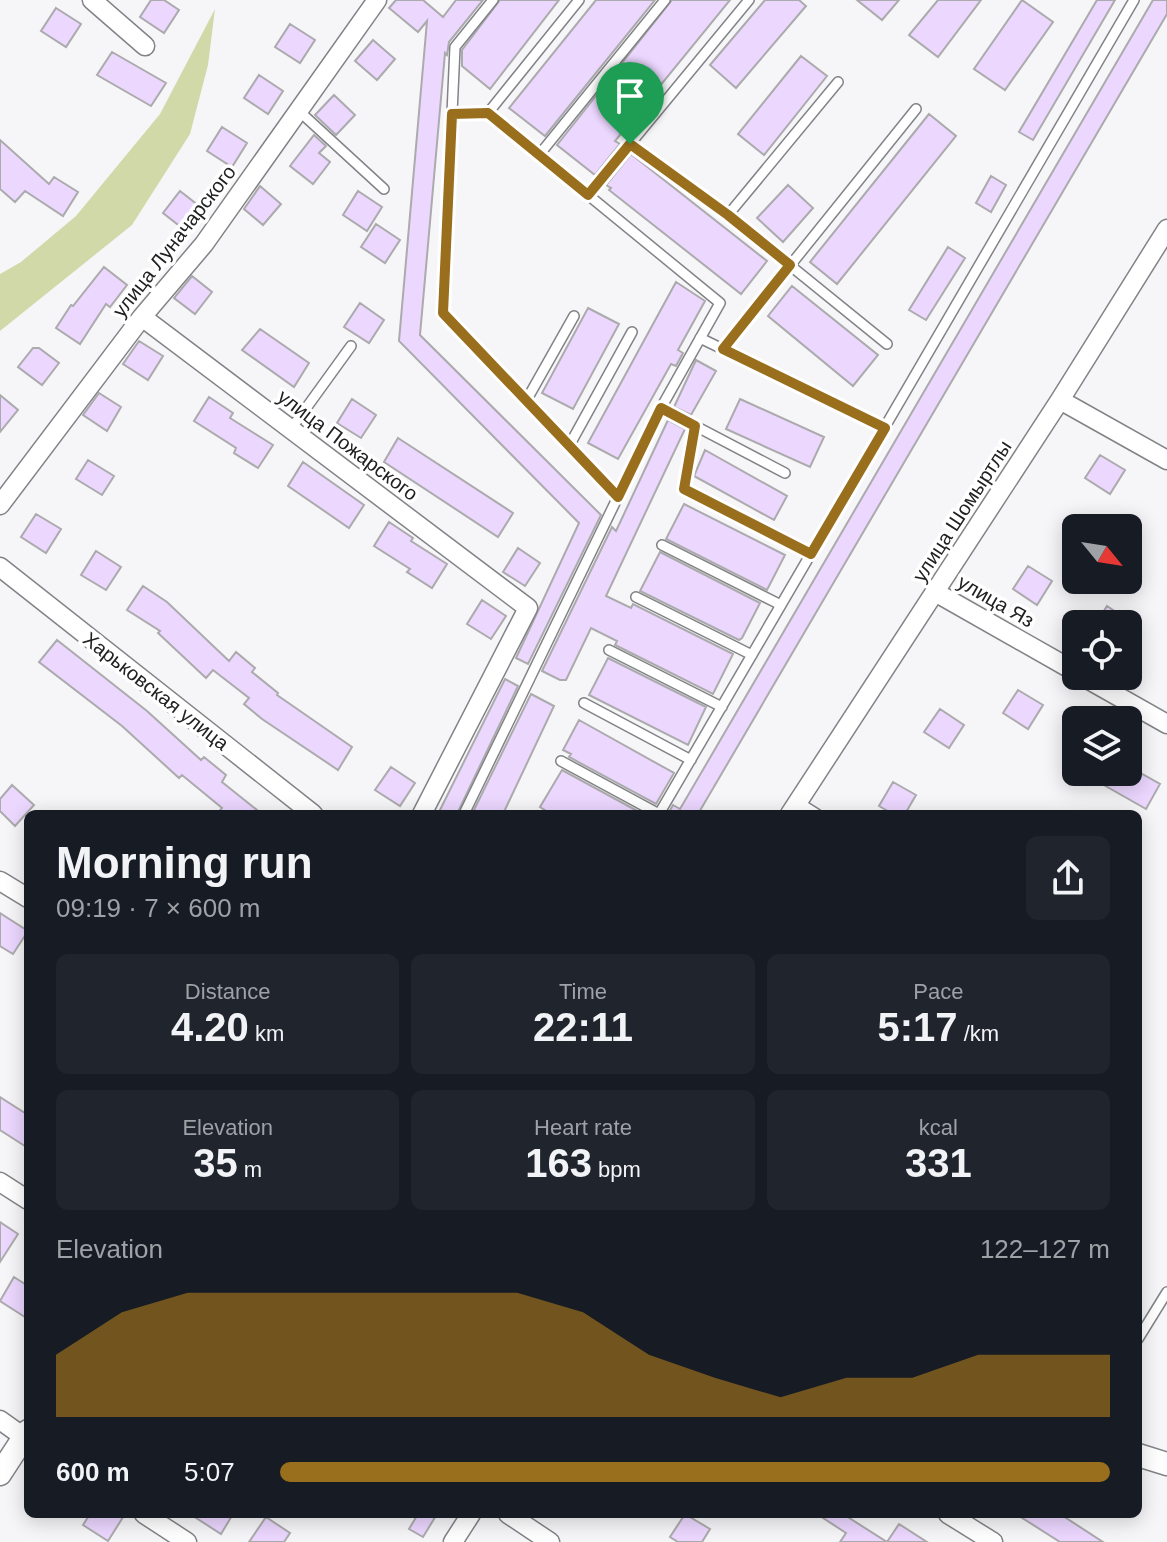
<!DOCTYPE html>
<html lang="en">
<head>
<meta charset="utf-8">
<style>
  body { margin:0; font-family:Helvetica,sans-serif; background:#20242c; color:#f1f3f6; height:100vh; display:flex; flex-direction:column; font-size:30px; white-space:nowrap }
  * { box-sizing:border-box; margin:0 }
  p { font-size:26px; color:#9ea1a6 }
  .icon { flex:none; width:44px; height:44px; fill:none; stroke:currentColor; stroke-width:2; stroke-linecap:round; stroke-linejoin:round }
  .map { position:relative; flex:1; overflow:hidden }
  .sheet { position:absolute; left:24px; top:810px; width:1118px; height:708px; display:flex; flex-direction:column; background:#171b24; border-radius:12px; box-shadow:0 4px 20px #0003 }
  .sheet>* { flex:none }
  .needle { width:52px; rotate:120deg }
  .controls { position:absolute; left:1062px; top:514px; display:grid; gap:16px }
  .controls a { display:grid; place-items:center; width:80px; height:80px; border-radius:12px; background:#171b24; box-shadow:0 4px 20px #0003; font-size:40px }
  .pin { position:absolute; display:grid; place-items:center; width:68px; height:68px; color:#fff; margin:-82px -34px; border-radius:50% 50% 50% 0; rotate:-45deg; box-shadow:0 0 8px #0007 }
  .pin .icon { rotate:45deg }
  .round { display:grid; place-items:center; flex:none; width:84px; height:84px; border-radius:12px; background:#20242c }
  .head { display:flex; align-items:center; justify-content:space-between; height:136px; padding:0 32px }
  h1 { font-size:44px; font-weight:800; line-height:60px }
  .metrics { display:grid; grid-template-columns:repeat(3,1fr); gap:12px; height:136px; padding:8px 32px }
  .metrics div { display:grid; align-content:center; border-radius:12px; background:#20242c; text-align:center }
  .metrics b { font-size:40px; font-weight:800 }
  .metrics small { font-size:22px; font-weight:400 }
  .metrics p { font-size:22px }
  .chart { height:224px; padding:16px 32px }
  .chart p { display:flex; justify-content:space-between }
  .chart svg { width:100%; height:144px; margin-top:8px; fill:#996e1c; opacity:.7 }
  ul { padding:0 32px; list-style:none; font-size:26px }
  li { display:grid; grid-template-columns:128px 96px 1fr; align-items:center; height:60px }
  li i { height:20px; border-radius:10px; background:#996e1c }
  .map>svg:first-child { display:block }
  .green { fill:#d2d9a9 }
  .building { fill:#ecd7ff; stroke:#abaaac; stroke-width:2 }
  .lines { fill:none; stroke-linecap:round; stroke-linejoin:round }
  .service-casing { stroke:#828386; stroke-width:12 }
  .minor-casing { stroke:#828386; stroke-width:21 }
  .tertiary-casing { stroke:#828386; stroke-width:25 }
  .service { stroke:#fff; stroke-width:9 }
  .minor { stroke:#fff; stroke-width:18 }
  .tertiary { stroke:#fff; stroke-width:22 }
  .route-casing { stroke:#fff; stroke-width:16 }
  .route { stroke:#996e1c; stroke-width:10 }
  .labels { text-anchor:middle; stroke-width:7; stroke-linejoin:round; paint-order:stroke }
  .street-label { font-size:20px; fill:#212122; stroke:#fff }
</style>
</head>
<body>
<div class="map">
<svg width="1167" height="1542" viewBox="0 0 1167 1542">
  <rect width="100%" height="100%" fill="#f6f6f9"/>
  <path class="green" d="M 215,9 L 208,65 L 190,134 L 132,225 L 0,331 L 0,274 L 21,262 L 76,216 L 160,114 Z"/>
  <path class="building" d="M 151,0 L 164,0 L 179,10 L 164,33 L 140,17 Z
    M 396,0 L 423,0 L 443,17 L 456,0 L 483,0 L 449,42 L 447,55 L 445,53 L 420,335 L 601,515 L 528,664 L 516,658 L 579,523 L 399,341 L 427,21 L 418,32 L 389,8 Z
    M 500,0 L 559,0 L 490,89 L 462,66 L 462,50 Z
    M 596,0 L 655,0 L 545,136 L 509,108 Z
    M 672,0 L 730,0 L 615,141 L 620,144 L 595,175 L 557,145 Z
    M 765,0 L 799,0 L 806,6 L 736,88 L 710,65 Z
    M 857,0 L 899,0 L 882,20 Z
    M 938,0 L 981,0 L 938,57 L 909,35 Z
    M 1022,0 L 1053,22 L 1005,90 L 974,69 Z
    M 1097,0 L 1115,0 L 1033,140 L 1019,132 Z
    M 1153,0 L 1167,0 L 1167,14 L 698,814 L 668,814 L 673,805 L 680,809 Z
    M 56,8 L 81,24 L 66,47 L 41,31 Z
    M 290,24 L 315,40 L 300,63 L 275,47 Z
    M 373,40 L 395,59 L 377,80 L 355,61 Z
    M 112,52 L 166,83 L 151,106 L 97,75 Z
    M 801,56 L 827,76 L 764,155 L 738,134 Z
    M 259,75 L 283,91 L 268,114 L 244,98 Z
    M 334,95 L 355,115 L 336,135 L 315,115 Z
    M 929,114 L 956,136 L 837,284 L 810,262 Z
    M 222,127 L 247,143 L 232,167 L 207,151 Z
    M 314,135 L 326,146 L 319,153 L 330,162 L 313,184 L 290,166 Z
    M 0,140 L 49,184 L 54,177 L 78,192 L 63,216 L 25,191 L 15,202 L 0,189 Z
    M 631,154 L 767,261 L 741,294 L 609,190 L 611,188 L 606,185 Z
    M 991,176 L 1006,185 L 991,212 L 976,203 Z
    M 788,185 L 813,208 L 783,242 L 757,218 Z
    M 260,186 L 281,204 L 263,225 L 244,209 Z
    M 180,191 L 203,209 L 186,231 L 163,213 Z
    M 358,191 L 382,207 L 367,231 L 343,215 Z
    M 376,224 L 400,240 L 385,263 L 361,247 Z
    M 948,247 L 965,258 L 926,320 L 909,310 Z
    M 104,267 L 127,285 L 110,307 L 106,304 L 80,344 L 56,328 L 71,305 L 73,306 Z
    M 192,276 L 212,292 L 195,314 L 174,298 Z
    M 676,282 L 705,301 L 678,350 L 683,353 L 676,366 L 671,364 L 618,459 L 588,443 Z
    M 792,286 L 878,355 L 853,386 L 768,316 Z
    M 360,303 L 384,320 L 369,343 L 344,327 Z
    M 588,308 L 619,324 L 573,409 L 542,393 Z
    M 260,329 L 309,363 L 294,387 L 242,350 Z
    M 139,341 L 163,356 L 148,380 L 123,364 Z
    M 33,348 L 39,348 L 59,363 L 42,385 L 18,367 Z
    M 696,360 L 716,371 L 691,415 L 674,407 Z
    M 99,393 L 121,407 L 107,431 L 83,415 Z
    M 0,395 L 18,410 L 0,432 Z
    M 209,397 L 233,413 L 230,418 L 273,445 L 258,468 L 234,453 L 236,448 L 194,421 Z
    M 352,399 L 376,415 L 361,438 L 337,423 Z
    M 740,399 L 824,437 L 810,467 L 726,429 Z
    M 668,420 L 685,429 L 606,596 L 631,608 L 633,604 L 733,654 L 713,694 L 615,645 L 617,641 L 591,628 L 566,680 L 560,680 L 542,671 L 612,527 L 616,531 Z
    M 398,438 L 513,513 L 498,537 L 384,462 Z
    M 705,450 L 787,496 L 774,520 L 694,476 Z
    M 1100,455 L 1125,470 L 1110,494 L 1085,478 Z
    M 88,460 L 114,476 L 102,495 L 76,479 Z
    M 303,462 L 364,505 L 349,528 L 288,486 Z
    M 684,504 L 785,555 L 767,590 L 666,539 Z
    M 36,514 L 61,529 L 46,553 L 21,537 Z
    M 389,522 L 413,538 L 411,541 L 447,564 L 432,588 L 407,572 L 410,569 L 374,546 Z
    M 518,548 L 540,563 L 525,586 L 503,572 Z
    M 96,551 L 121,567 L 106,590 L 81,575 Z
    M 660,552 L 760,603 L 742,638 L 739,640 L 640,591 Z
    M 1028,566 L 1052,581 L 1037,605 L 1013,589 Z
    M 143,586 L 167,602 L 229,661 L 236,652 L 255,668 L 252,672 L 278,693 L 277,695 L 352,747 L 338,770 L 262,719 L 244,704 L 249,698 L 213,670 L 206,678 L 158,633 L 160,631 L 127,610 Z
    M 482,600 L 506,616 L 491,639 L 467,624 Z
    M 1107,606 L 1134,624 L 1096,624 Z
    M 57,640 L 147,711 L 201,760 L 204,757 L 226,775 L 222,782 L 262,814 L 217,814 L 222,808 L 182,775 L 179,778 L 122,726 L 39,662 Z
    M 608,658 L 706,707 L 688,745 L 589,695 Z
    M 505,679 L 518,686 L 457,814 L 438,814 Z
    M 1018,690 L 1043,705 L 1028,729 L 1003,713 Z
    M 531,694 L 554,706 L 503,814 L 472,814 Z
    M 940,709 L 964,725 L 949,748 L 924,732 Z
    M 579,720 L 674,773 L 656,804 L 569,757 L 571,754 L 563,750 Z
    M 1128,766 L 1160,784 L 1146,809 L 1081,772 L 1128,772 Z
    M 391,767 L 415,783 L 400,806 L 375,790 Z
    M 562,770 L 643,814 L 551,814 L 540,807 Z
    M 893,782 L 916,795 L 905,814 L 893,814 L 879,806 Z
    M 12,785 L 34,805 L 15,826 L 0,811 L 0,799 Z
    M 0,913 L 28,931 L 13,954 L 0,946 Z
    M 0,1097 L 28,1115 L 28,1148 L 0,1130 Z
    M 0,1222 L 18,1234 L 0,1262 Z
    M 14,1277 L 28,1286 L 28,1319 L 0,1301 Z
    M 90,1514 L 125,1514 L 108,1541 L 83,1525 Z
    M 190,1514 L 233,1514 L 221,1534 Z
    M 418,1514 L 437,1514 L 423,1537 L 409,1529 Z
    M 685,1514 L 710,1529 L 702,1542 L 678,1542 L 670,1537 Z
    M 817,1514 L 843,1514 L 887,1542 L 840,1542 L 846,1533 Z
    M 1016,1514 L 1060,1514 L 1103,1542 L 1060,1542 Z
    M 266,1517 L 290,1533 L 284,1542 L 249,1542 Z
    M 899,1524 L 927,1542 L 887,1542 Z"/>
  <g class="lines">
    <g class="service-casing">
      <path id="service" d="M 493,0 L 455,47 L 443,313 L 618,497
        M 299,111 L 384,189
        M 488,113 L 579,0
        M 452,114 L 488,113 L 720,303 L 661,408 L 464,814
        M 630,144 L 728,215 L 887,344
        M 539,155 L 665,0
        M 588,195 L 749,0
        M 728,215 L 838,82
        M 700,338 L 885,428
        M 723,349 L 916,109
        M 526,401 L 574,316
        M 661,408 L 785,473
        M 695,426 L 684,489 L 811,554
        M 291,429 L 351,346
        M 569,446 L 632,332
        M 662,545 L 781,605
        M 636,597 L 752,655
        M 609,650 L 722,707
        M 584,703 L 691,760
        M 561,761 L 659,814
        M 798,802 L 817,814
        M 659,814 L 1134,0
        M 1138,1339 L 1167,1292"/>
    </g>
    <g class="minor-casing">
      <path id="minor" d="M 92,0 L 145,46
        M 142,317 L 528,608 L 422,814
        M 1060,400 L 1167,460
        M 0,505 L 142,317 L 204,244 L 377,0
        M 0,567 L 313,814
        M 935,592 L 1076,672
        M 1082,676 L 1167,724
        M 790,814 L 1060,400 L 1167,229
        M 0,881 L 28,898
        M 0,1182 L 28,1200
        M 0,1420 L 28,1440
        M 144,1514 L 187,1542
        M 508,1514 L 550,1542
        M 948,1514 L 993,1542
        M 453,1542 L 471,1514"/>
    </g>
    <g class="tertiary-casing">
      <path id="tertiary" d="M 1138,1455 L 1167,1464
        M 0,1474 L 28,1431"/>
    </g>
    <use href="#service" class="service"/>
    <use href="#minor" class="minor"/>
    <use href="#tertiary" class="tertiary"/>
  </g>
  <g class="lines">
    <g class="route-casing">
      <path id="route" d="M 488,113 L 588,195 L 630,144 L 728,215 L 790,265 L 723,349 L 885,428 L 811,554 L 684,489 L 695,426 L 661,408 L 618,497 L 443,313 L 452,114 Z"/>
    </g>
    <use href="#route" class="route"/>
  </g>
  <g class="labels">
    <g class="street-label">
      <text transform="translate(174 241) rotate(-52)" y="7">улица Луначарского</text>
      <text transform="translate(348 445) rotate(37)" y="7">улица Пожарского</text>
      <text transform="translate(962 511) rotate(-57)" y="7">улица Шомыртлы</text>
      <text transform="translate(996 601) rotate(30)" y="7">улица Яз</text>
      <text transform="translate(156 691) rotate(38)" y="7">Харьковская улица</text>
    </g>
  </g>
</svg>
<div class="controls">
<a><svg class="needle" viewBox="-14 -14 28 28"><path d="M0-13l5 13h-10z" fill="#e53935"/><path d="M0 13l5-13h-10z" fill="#9ea1a6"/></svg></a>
<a><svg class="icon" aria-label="locate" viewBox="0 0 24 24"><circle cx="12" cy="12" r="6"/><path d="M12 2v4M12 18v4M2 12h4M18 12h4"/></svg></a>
<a><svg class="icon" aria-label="layers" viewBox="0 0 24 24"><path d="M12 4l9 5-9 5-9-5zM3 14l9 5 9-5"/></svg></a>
</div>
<div class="pin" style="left:630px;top:144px;background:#1e9e55"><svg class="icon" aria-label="arrive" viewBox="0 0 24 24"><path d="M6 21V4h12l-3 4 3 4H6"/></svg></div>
<section class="sheet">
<div class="head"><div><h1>Morning run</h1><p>09:19 · 7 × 600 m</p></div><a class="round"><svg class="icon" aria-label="share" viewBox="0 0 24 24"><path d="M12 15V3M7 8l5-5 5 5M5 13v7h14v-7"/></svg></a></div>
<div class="metrics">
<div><p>Distance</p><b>4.20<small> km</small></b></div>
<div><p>Time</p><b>22:11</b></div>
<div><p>Pace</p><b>5:17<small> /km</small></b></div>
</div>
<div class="metrics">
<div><p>Elevation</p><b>35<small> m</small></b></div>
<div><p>Heart rate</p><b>163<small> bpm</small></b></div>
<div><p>kcal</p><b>331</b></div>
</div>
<div class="chart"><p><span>Elevation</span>122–127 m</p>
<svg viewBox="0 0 160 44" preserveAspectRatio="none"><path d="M0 44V25L10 12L20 6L30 6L40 6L50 6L60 6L70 6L80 12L90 25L100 32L110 38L120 32L130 32L140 25L150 25L160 25V44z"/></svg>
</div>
<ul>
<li><b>600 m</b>5:07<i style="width:100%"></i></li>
</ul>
</section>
</div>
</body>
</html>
